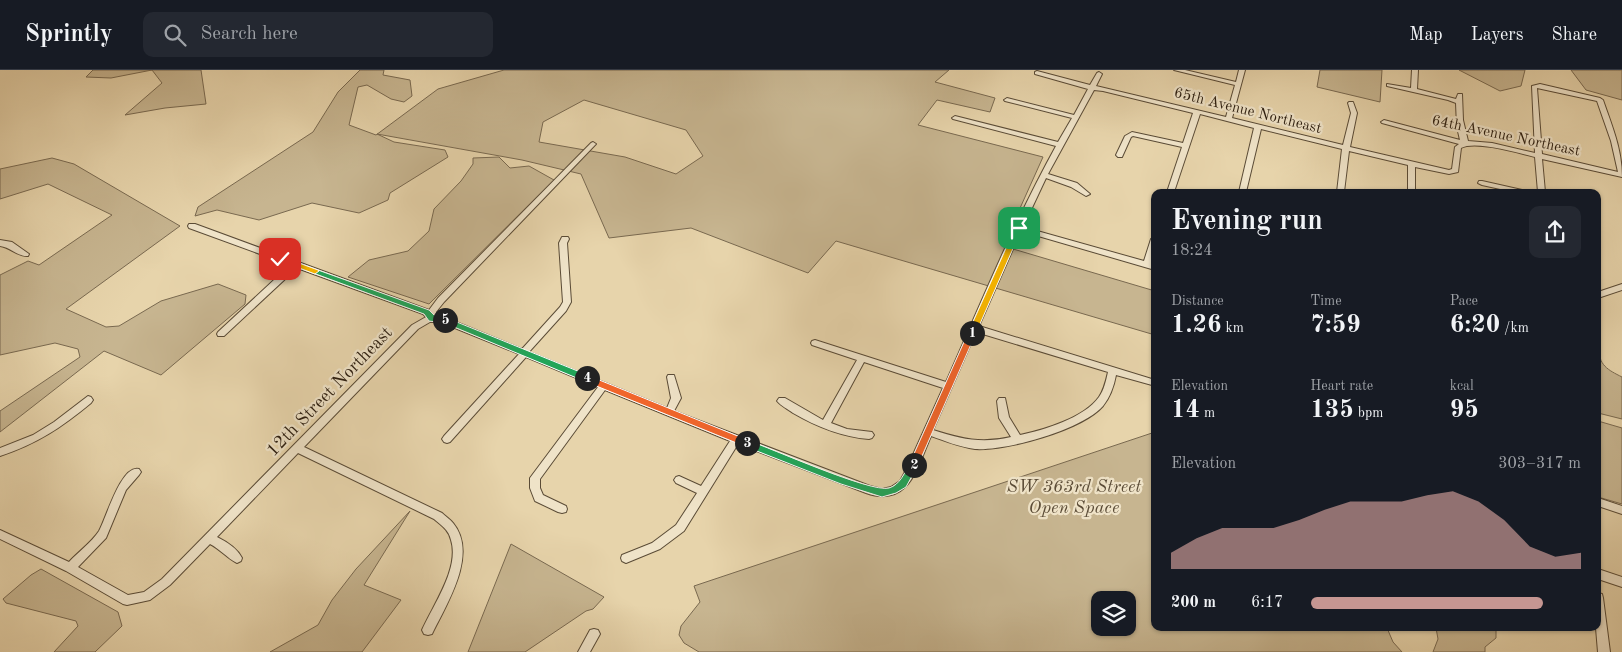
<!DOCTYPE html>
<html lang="en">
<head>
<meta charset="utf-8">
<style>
  body { margin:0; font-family:"Old Standard TT",serif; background:#242831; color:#f1f3f6; height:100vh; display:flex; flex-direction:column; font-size:19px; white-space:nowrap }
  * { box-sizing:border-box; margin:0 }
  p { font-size:16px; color:#9ea1a6 }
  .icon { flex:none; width:28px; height:28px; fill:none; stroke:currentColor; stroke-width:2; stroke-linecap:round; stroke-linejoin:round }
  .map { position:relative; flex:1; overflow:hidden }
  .details { position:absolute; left:1151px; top:119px; width:450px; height:442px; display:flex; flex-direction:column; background:#171b24; border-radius:10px; box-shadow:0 1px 4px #0004 }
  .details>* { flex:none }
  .tools { position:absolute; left:1091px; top:521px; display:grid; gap:10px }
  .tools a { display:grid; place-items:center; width:45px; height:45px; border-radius:10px; background:#171b24; box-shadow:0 1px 4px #0004; font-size:25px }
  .pin { position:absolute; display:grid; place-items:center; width:42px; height:42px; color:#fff; margin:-21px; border-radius:10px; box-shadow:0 2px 8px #0006 }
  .km { position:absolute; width:25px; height:25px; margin:-12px; border-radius:50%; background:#222; color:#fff; font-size:14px; line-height:25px; text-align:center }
  .round { display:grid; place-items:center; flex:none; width:52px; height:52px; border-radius:10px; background:#242831 }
  .head { display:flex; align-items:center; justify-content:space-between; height:85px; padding:0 20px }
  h1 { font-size:28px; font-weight:700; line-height:38px }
  .metrics { display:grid; grid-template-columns:repeat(3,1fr); gap:8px; height:85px; padding:5px 20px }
  .metrics div { display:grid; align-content:center }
  .metrics b { font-size:25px; font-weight:700 }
  .metrics small { font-size:14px; font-weight:400 }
  .metrics p { font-size:14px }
  .chart { height:140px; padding:10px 20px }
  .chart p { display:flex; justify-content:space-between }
  .chart svg { width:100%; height:90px; margin-top:5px; fill:#c59692; opacity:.7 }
  ul { padding:0 20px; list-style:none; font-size:16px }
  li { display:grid; grid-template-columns:80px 60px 1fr; align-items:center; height:38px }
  li i { height:12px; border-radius:6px; background:#c59692 }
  header { display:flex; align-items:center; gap:30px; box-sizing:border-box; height:70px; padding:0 25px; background:#171b24; border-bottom:1px solid #363941 }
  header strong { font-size:24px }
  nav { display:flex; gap:28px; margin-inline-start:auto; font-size:18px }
  .search { width:350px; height:45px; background:#242831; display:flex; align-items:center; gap:12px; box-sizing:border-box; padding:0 18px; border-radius:10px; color:#9ea1a6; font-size:19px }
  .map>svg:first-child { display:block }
  .green { fill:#c7b590; stroke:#796950; fill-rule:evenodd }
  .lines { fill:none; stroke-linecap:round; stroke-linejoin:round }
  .minor-casing { stroke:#5a4b36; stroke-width:2 }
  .minor { fill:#efe3c8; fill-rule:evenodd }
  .split-1 { fill:#f5b400; stroke:#fff }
  .split-2 { fill:#f0652b; stroke:#fff }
  .split-3 { fill:#22a559; stroke:#fff }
  .split-4 { fill:#f0652b; stroke:#fff }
  .split-5 { fill:#22a559; stroke:#fff }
  .split-6 { fill:#22a559; stroke:#fff }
  .split-7 { fill:#f5b400; stroke:#fff }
  .labels { text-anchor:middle; stroke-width:4.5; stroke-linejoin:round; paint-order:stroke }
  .far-street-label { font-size:15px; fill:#2b1d0f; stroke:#efe3c8 }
  .street-label { font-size:18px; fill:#2b1d0f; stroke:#efe3c8 }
  .park-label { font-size:18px; font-style:italic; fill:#5a4b36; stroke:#efe3c8 }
</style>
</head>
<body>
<header>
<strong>Sprintly</strong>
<div class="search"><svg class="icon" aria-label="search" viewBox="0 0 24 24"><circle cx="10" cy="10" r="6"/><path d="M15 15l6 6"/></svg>Search here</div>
<nav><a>Map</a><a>Layers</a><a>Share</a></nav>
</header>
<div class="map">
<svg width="1622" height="582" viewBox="0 0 1622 582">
  <rect width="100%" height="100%" fill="#e7d4ab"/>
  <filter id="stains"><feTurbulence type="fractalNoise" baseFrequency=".004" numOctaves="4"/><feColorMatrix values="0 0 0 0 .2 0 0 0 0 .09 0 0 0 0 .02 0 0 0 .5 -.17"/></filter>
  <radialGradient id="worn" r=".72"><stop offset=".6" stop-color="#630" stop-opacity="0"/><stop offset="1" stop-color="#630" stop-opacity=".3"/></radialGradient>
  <path class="green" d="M 93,0 L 201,0 L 206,34 L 165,38 L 125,45 L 162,13 L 152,0 L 111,8 L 86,7 Z
    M 360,0 L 384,0 L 383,5 L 410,10 L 412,26 L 404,32 L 391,29 L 367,15 L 358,17 L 349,55 L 376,65 L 438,19 L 504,0 L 949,0 L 935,12 L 995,28 L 990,42 L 937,30 L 918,55 L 1043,87 L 1003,176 L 1155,221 L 1155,265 L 836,171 L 808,203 L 691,158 L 609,168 L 581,104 L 522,90 L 377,64 L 394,72 L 445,80 L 448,87 L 390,123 L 388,130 L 359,143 L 312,133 L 259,150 L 217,140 L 195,146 L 198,137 L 313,62 L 338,22 ZM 584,30 L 686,60 L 703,86 L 676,104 L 625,87 L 539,72 L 543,52 Z
    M 1320,0 L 1382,0 L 1380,32 L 1317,17 Z
    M 1459,0 L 1525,0 L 1521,16 L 1500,21 Z
    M 1571,0 L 1622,0 L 1622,30 L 1586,20 Z
    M 499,87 L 510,98 L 529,96 L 554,110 L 429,234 L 348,207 L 369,190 L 408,181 L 429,161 L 434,139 L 461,111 L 473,94 L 473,88 Z
    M 52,88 L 74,94 L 180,156 L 66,239 L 106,257 L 119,256 L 161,231 L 218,214 L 246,225 L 245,234 L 161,305 L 104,281 L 0,362 L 0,341 L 80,287 L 78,279 L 55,273 L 0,285 L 0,205 L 28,191 L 39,195 L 112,145 L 48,114 L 0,129 L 0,99 Z
    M 1598,275 L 1599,277 C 1598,295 1608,300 1622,307 L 1622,349 L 1598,343 Z
    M 1598,351 L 1622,358 L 1622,434 L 1598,427 Z
    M 1155,362 L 1155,558 L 1387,558 L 1393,572 L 1402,582 L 699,582 L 684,573 L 679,565 L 681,556 L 700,532 L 694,516 ZM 1100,530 L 1128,530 L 1128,558 L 1100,558 Z
    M 410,441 L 364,515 L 401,530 L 362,582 L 270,582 L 318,555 L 332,530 L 356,499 Z
    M 511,474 L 604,527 L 593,539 L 586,541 L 525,582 L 468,582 Z
    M 41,499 L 118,542 L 122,556 L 95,582 L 54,582 L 78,556 L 76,551 L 6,533 L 3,529 L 31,505 Z
    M 1436,558 L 1496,558 L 1496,568 L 1485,577 L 1485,582 L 1433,582 L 1438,569 Z"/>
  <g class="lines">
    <g class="minor-casing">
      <path id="minor" d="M 1174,0 L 1185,0 L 1236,12 L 1239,0 L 1245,0 L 1232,48 L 1343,75 L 1351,43 L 1348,33 L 1349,32 L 1353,32 L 1357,43 L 1350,77 L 1449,100 L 1452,99 L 1455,77 L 1459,74 L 1382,53 L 1381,52 L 1384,50 L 1460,70 L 1457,57 L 1456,33 L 1448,30 L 1387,16 L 1387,14 L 1411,18 L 1412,0 L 1418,0 L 1417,19 L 1456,29 L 1458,24 L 1462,24 L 1463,50 L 1468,71 L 1492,73 L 1535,83 L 1532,16 L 1540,14 L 1600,28 L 1603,30 C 1612,56 1622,79 1622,107 L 1542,89 L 1545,122 L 1538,122 L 1535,87 C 1519,83 1475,70 1461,78 L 1458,102 L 1449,104 L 1415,97 L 1415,122 L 1408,122 L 1408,95 L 1349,81 L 1344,122 L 1337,122 L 1342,79 L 1261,59 L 1246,122 L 1239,122 L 1254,58 L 1200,44 L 1174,122 L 1167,122 L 1182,77 L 1133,66 L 1131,67 L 1122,87 L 1118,87 L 1116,85 L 1125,66 L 1132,62 L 1183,73 L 1193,43 L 1103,21 L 1094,20 L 1048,104 L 1077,113 L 1090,124 L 1086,126 L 1071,117 L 1046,108 L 1023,157 L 1144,191 L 1151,169 L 1155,166 L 1155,182 L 1151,193 L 1155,194 L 1155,200 L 1021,161 L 979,256 L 1155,310 L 1155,314 L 1152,315 L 1116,305 C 1114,316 1110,327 1103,336 C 1082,360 1006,381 975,379 C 959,377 945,371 931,366 C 917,398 909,438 866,423 L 738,374 L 684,461 L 660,479 L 626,493 L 622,491 L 621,488 L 622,485 L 652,473 L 676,455 L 697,423 L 676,413 L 674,410 L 676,407 L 679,406 L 701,416 L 730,371 L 605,320 L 540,409 L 540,418 L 543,425 L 566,436 L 567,439 L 566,442 L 562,443 L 558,442 L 535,431 L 530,418 L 530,408 L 598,317 L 526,287 L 450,372 L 447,373 L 444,372 L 442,369 L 444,366 L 519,284 L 440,252 L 430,252 L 418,259 L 304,377 L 442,443 C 445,446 450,449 453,453 C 479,484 446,535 432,564 L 428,565 L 424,564 L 422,560 C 433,535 460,498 451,470 C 449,460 441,455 434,449 L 298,383 L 217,467 C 227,472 237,478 242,488 L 241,491 L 237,493 C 227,488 220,479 210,474 L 170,515 L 150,530 L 127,535 L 123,534 L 66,501 L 0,469 L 0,460 L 69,492 C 77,483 92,472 99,461 C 106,449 121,394 139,399 L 141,402 L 139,405 L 126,420 L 106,468 L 78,497 L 128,525 L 144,522 L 162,509 L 412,255 L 426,247 L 423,244 L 297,198 L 224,266 L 218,266 L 217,264 L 218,262 L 290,195 L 189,158 L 188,156 L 189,154 L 195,154 L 429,240 L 438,228 L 591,73 L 593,72 L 596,74 L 595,75 L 444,232 L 436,242 L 436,246 L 444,247 L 522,279 L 560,237 L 563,232 L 559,173 L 562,167 L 568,167 L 569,169 L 567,173 L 571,232 L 566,241 L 529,282 L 667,338 L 671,328 L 667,307 L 668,305 L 674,305 L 681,328 L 674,341 L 870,416 L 882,419 L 891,417 L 900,411 L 907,398 L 943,318 L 864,292 L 831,353 L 847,359 L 872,362 L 874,365 L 872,368 L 869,369 C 842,367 817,357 793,343 C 788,339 781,336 777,331 L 779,328 L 785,328 L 823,350 L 857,290 L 812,275 L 811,273 L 812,271 L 815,270 L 946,312 C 981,233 1014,152 1056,76 L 953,49 L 952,48 L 955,46 L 1058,72 L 1072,48 L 1005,31 L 1004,30 L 1007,28 L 1074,45 L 1088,19 L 1035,4 L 1035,2 L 1037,1 L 1090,15 L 1097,3 L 1099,2 L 1102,4 L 1096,16 L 1226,47 L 1235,15 ZM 1537,18 L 1597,31 L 1611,71 L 1618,102 L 1542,84 ZM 976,262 L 1108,302 C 1106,311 1104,320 1099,327 C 1084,348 1044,360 1020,365 L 1009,347 L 1005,328 L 999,328 L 997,331 L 999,348 L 1011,367 C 981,374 962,369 933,360 Z
        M 1479,111 L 1482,111 L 1522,120 L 1526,122 L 1514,122 L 1482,115 L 1478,113 Z
        M 0,170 L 12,172 L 29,184 L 28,186 C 18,187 10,177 0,176 Z
        M 1622,214 L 1622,220 L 1598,228 L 1598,222 Z
        M 88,326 L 91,327 L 93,330 L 91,333 C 62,357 37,374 0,386 L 0,378 L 33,365 L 54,352 Z
        M 1598,428 L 1622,436 L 1622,444 L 1598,436 Z
        M 1598,499 L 1622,507 L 1622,517 L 1598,509 Z
        M 1598,523 L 1602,524 L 1603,528 L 1610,582 L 1598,582 L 1596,558 L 1598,558 Z
        M 594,559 L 598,560 L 600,564 L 590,582 L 578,582 L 590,560 Z"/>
    </g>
    <use href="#minor" class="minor"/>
  </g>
  <path class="split-1" d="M 1016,156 L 1022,158 L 976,263 L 972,266 L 969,265 L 968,263 Z"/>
  <path class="split-2" d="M 972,260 L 976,263 L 918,395 L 917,398 L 910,398 L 909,395 L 968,263 Z"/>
  <path class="split-3" d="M 747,370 C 771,378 871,423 889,418 C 900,415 905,402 910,393 L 917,393 L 918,395 L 906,417 L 896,423 L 882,427 L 841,414 L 744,376 L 744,371 Z"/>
  <path class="split-4" d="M 587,305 L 750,371 L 751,373 L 750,376 L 744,376 L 584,311 L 583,308 Z"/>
  <path class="split-5" d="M 442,248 L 447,248 L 590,306 L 591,308 L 587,312 L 584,311 L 442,252 Z"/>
  <path class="split-6" d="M 313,200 L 318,200 L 429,240 L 435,246 L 447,248 L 449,250 L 445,253 L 429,251 L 424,244 L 313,203 Z"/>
  <path class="split-7" d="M 280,186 L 318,200 L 319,201 L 315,204 L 278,190 L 278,187 Z"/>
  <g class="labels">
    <g class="far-street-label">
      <text transform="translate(1248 40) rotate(14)" y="5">65th Avenue Northeast</text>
      <text transform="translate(1506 65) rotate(12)" y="5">64th Avenue Northeast</text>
    </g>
    <g class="street-label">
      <text transform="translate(329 321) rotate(-46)" y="6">12th Street Northeast</text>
    </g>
    <g class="park-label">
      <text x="1074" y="422">SW 363rd Street<tspan x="1074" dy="21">Open Space</tspan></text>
    </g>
  </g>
  <rect width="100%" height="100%" filter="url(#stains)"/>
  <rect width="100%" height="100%" fill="url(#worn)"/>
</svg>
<div class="tools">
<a><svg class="icon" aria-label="layers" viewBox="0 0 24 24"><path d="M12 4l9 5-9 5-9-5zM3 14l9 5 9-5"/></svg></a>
</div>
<div class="pin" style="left:1019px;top:158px;background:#1e9e55"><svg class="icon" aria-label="arrive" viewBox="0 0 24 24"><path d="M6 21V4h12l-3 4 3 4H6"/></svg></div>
<div class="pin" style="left:280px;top:189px;background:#d93025"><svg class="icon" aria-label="check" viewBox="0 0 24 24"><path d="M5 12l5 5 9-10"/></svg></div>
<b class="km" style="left:972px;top:263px">1</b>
<b class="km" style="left:914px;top:395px">2</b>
<b class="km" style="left:747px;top:373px">3</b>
<b class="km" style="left:587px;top:308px">4</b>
<b class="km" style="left:445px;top:250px">5</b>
<section class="details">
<div class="head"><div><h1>Evening run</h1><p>18:24</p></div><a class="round"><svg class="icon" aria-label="share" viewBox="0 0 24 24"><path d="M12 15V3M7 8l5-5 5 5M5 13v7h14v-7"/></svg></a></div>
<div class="metrics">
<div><p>Distance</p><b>1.26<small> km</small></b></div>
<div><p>Time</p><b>7:59</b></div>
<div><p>Pace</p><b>6:20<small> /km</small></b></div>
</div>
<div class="metrics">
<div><p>Elevation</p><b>14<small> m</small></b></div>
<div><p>Heart rate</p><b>135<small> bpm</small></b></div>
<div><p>kcal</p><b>95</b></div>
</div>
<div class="chart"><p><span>Elevation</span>303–317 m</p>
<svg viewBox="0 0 160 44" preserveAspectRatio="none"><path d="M0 44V36L10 29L20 24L30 24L40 24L50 20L60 15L70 11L80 11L90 11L100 8L110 6L120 11L130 20L140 33L150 38L160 36V44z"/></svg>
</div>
<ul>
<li><b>200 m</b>6:17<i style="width:86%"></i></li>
</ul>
</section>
</div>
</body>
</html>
